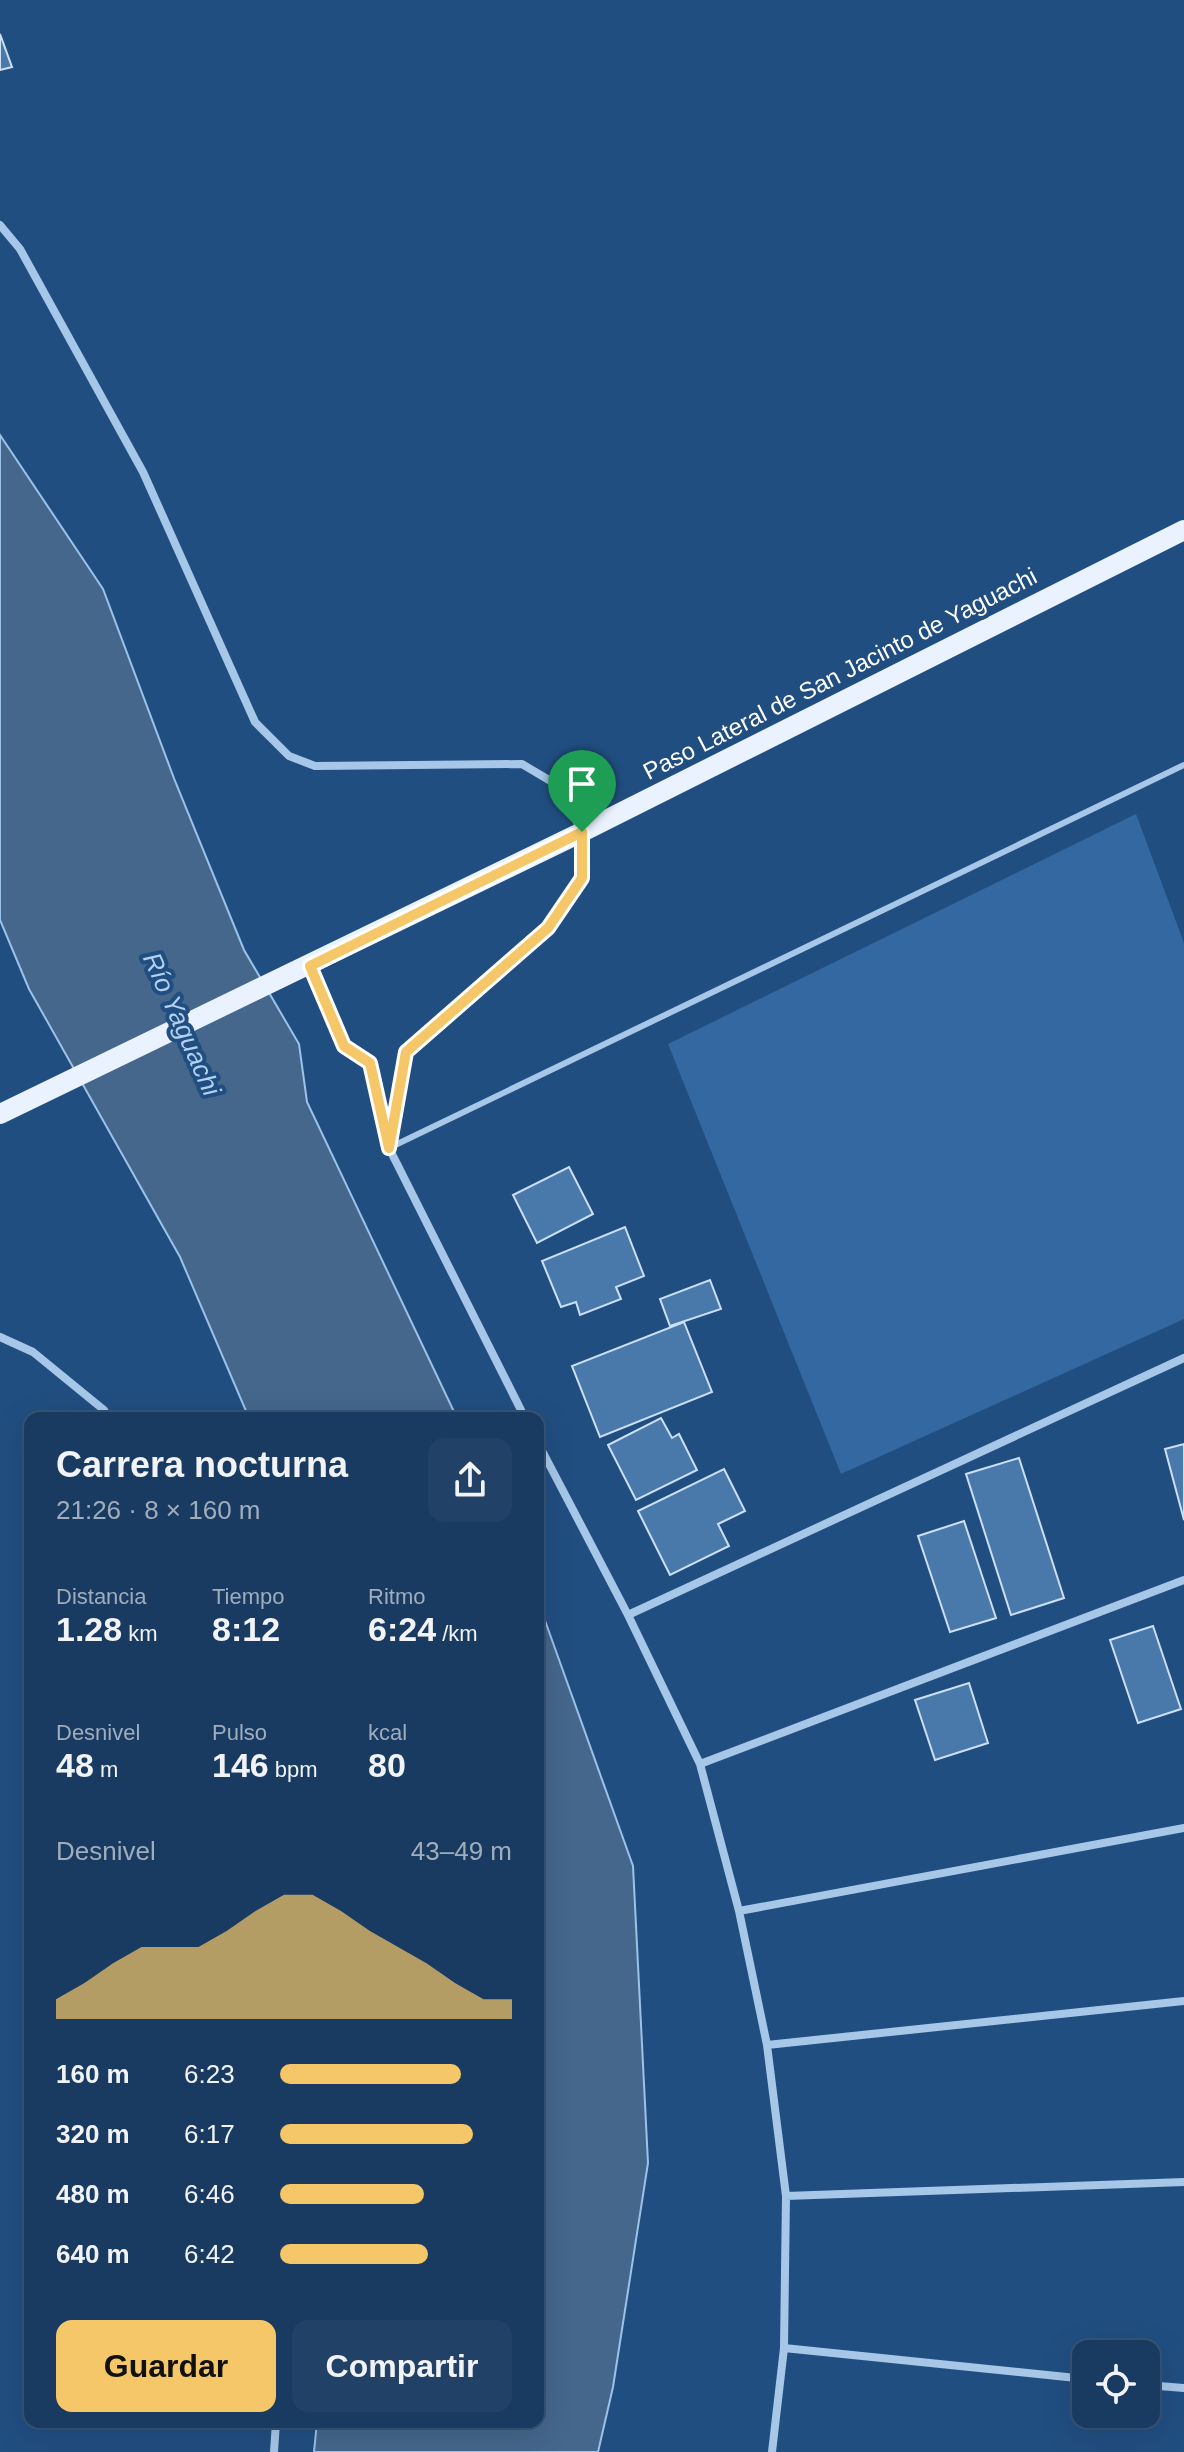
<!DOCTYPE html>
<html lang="es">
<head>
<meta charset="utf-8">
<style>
  body { margin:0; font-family:Arial,sans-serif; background:#224167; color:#f1f3f6; height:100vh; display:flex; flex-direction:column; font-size:30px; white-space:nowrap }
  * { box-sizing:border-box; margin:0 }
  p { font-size:26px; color:#9fadbd }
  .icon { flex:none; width:44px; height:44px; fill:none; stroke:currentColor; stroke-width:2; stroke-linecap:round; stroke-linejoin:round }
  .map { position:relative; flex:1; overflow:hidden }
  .drawer { position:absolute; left:24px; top:1412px; width:520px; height:1016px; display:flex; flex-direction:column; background:#193a61; border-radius:16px; box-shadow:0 8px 32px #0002,0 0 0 2px #375476 }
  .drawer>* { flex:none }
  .tools { position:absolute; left:1072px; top:2340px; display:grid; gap:16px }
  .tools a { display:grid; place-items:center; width:88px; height:88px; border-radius:16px; background:#193a61; box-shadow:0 8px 32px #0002,0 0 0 2px #375476; font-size:40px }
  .pin { position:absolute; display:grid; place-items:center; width:68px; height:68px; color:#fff; margin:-82px -34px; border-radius:50% 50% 50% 0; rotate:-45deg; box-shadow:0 0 8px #0007 }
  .pin .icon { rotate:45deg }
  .round { display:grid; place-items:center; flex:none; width:84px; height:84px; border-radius:16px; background:#224167 }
  .head { display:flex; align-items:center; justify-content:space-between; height:136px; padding:0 32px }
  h1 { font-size:36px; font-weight:800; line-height:60px }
  .figures { display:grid; grid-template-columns:repeat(3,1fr); gap:12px; height:136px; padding:8px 32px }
  .figures div { display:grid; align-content:center }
  .figures b { font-size:34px; font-weight:800 }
  .figures small { font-size:22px; font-weight:400 }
  .figures p { font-size:22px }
  .chart { height:224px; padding:16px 32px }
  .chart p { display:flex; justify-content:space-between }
  .chart svg { width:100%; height:144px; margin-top:8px; fill:#f5c768; opacity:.7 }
  .action { display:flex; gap:16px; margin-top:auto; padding:16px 32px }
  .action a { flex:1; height:92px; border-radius:16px; background:#f5c768; color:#111; font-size:32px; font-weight:800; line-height:92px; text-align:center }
  .action a+a { background:#224167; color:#f1f3f6 }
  ul { padding:0 32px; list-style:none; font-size:26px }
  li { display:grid; grid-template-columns:128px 96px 1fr; align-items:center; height:60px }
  li i { height:20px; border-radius:10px; background:#f5c768 }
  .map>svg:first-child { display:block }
  .green { fill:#3468a0 }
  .water { fill:#45678c; stroke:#9bc2e9; stroke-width:2 }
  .building { fill:#4978ab; stroke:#cbe0f6; stroke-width:2 }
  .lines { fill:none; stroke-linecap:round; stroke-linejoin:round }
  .path { stroke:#a7c7e8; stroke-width:5; stroke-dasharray:4 6; stroke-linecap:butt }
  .service { stroke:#a7c7e8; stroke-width:6 }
  .minor { stroke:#a7c7e8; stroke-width:8 }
  .primary { stroke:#e9f2fe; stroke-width:20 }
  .route-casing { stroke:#fff; stroke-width:16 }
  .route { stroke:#f5c768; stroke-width:10 }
  .labels { text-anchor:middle; stroke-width:8; stroke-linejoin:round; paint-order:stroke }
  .street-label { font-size:24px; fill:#fff; stroke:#214e81 }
  .water-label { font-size:26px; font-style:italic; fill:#b2d1f0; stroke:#214e81 }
</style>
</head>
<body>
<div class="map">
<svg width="1184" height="2452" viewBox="0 0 1184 2452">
  <rect width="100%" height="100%" fill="#214e81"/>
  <path class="green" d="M 1136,814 L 1184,943 L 1184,1319 L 841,1474 L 668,1044 Z"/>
  <path class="water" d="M 0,435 L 103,589 L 175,781 L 244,950 L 299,1044 L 307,1102 L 457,1418 L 249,1418 L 180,1257 L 29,989 L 0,920 Z
    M 538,1601 L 633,1866 L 648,2163 L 613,2387 L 598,2452 L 314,2452 L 317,2422 L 538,2422 Z"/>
  <path class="building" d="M 0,34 L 12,67 L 0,70 Z
    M 569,1167 L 593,1214 L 537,1243 L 513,1195 Z
    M 625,1227 L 644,1276 L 616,1287 L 621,1299 L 580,1315 L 576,1302 L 561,1307 L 542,1261 Z
    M 710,1280 L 721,1309 L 670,1326 L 660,1299 Z
    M 684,1322 L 712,1392 L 600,1437 L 572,1366 Z
    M 661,1418 L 672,1438 L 679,1434 L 697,1470 L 636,1500 L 608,1445 Z
    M 1184,1444 L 1184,1520 L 1165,1449 Z
    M 1019,1458 L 1064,1598 L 1011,1615 L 966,1474 Z
    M 724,1469 L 745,1511 L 718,1524 L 729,1546 L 670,1575 L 638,1511 Z
    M 964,1521 L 996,1618 L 950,1632 L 918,1536 Z
    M 1153,1626 L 1181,1709 L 1138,1723 L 1110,1640 Z
    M 969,1683 L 988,1743 L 935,1760 L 915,1700 Z"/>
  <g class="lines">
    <path class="path" d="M 320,989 L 344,1046 L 370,1063 L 375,1087"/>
    <path class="service" d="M 389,1148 L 1184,765"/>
    <path class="minor" d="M 0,225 L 20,249 L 143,472 L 255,722 L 289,756 L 315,766 L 522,764 L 559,786 L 582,832 L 582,878 L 548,928 L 406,1052 L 389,1148 L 525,1418
      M 0,1337 L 33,1352 L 104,1410 L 108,1418
      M 538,1443 L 628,1615 L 700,1764 L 739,1911 L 767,2045 L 786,2196 L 784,2348 L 772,2452
      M 628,1615 L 1184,1358
      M 700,1764 L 1184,1580
      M 739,1911 L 1184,1828
      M 767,2045 L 1184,2001
      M 786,2196 L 1184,2182
      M 784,2348 L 1086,2379
      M 1146,2385 L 1184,2388
      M 274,2452 L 276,2422"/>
    <path class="primary" d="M 0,1114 L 582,832 L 1184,530"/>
  </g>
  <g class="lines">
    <g class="route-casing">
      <path id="route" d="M 582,832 L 582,878 L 548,928 L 406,1052 L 389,1148 L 370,1063 L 344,1046 L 310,966 Z"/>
    </g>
    <use href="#route" class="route"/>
  </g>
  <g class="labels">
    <g class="street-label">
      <text transform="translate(840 674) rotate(-27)" y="8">Paso Lateral de San Jacinto de Yaguachi</text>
    </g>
    <g class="water-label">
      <text transform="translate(182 1024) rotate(66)" y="9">Río Yaguachi</text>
    </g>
  </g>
</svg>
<div class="tools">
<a><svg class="icon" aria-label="locate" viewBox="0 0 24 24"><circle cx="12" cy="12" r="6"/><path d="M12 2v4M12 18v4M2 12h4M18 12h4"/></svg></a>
</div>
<div class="pin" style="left:582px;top:832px;background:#1e9e55"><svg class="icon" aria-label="arrive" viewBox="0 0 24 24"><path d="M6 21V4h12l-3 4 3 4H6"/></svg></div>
<section class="drawer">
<div class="head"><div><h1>Carrera nocturna</h1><p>21:26 · 8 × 160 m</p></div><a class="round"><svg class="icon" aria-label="share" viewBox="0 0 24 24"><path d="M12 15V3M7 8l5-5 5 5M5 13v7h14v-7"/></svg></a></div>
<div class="figures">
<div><p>Distancia</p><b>1.28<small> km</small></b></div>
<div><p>Tiempo</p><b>8:12</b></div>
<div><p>Ritmo</p><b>6:24<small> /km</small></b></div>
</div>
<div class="figures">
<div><p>Desnivel</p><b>48<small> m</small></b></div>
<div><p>Pulso</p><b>146<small> bpm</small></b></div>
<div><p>kcal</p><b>80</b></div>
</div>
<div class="chart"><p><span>Desnivel</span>43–49 m</p>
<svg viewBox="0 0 160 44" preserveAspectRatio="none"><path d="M0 44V38L10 33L20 27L30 22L40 22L50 22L60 17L70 11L80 6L90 6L100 11L110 17L120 22L130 27L140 33L150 38L160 38V44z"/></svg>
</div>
<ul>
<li><b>160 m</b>6:23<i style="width:78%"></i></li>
<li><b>320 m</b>6:17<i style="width:83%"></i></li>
<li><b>480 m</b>6:46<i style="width:62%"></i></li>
<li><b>640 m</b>6:42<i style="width:64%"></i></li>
</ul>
<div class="action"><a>Guardar</a><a>Compartir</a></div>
</section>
</div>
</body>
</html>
